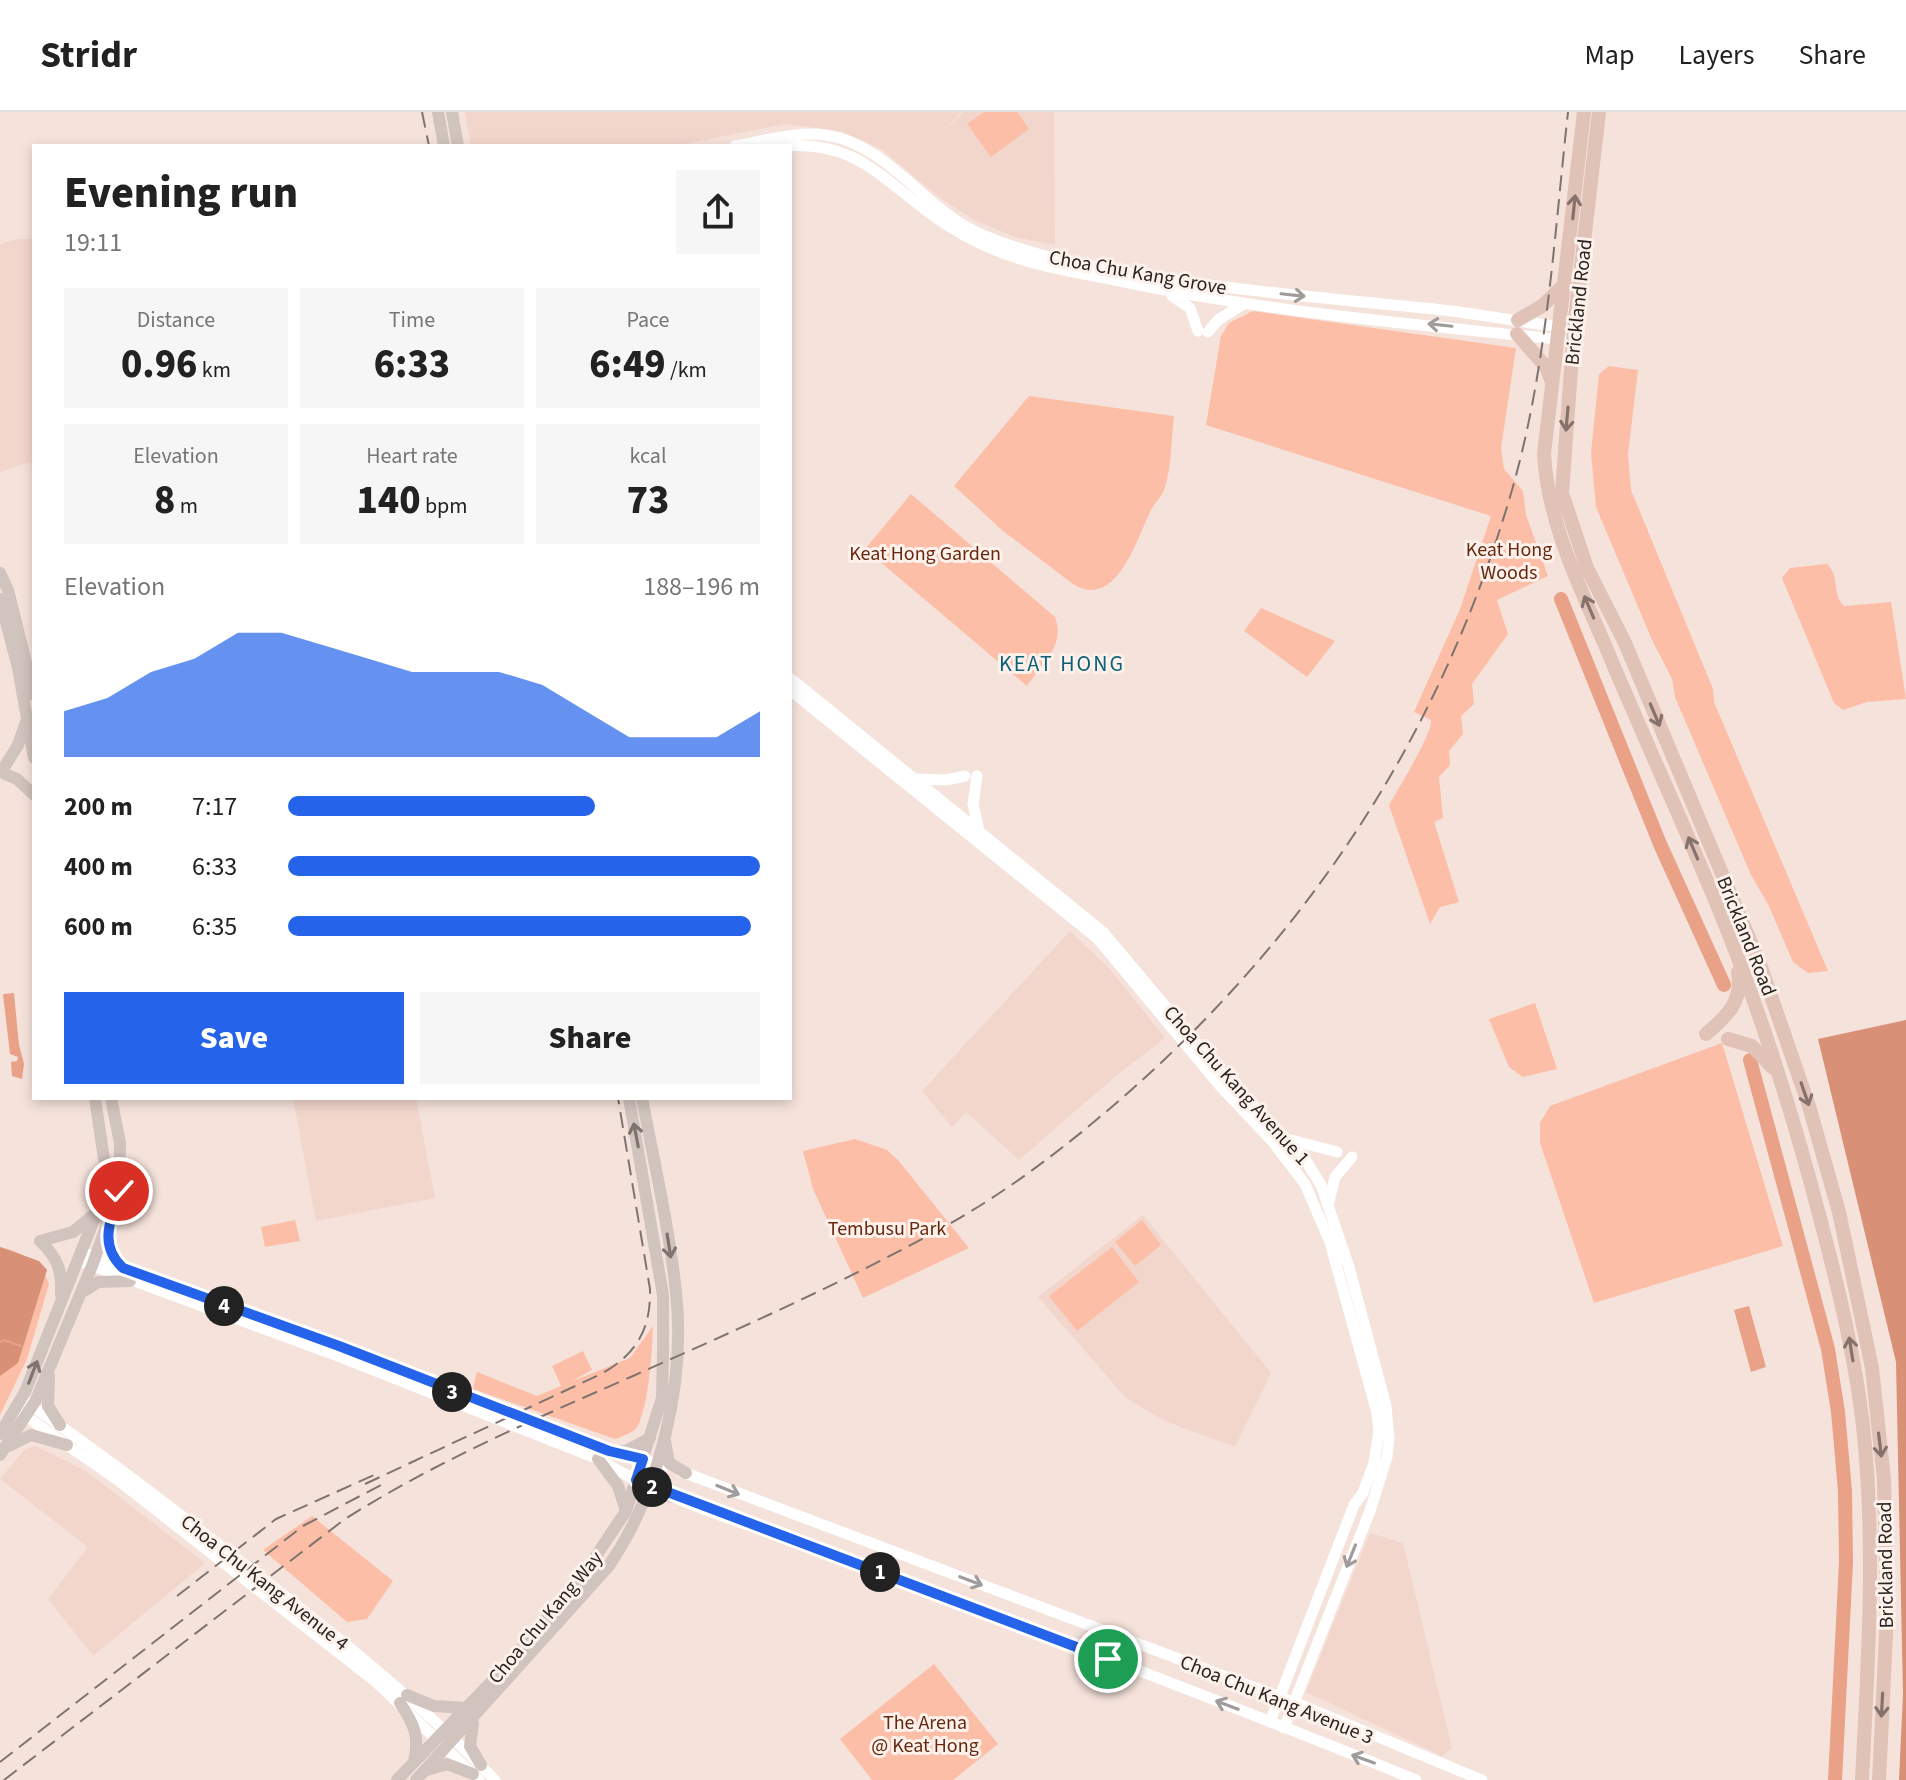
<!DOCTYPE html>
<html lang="en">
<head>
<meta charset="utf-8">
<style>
  body { margin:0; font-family:"Source Sans 3",sans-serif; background:#f6f6f6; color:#222; height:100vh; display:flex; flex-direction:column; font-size:30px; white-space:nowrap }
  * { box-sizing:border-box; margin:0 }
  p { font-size:26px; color:#767676 }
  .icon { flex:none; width:44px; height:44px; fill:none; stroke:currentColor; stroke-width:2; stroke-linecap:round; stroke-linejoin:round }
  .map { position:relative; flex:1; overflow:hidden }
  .drawer { position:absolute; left:32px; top:32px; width:760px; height:956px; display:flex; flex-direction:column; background:#fff; border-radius:0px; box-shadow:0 4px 12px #0003 }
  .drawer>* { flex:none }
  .pin { position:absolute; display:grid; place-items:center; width:68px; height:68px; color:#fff; margin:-34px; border:4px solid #fff; border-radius:50%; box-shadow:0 2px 8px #0007 }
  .km { position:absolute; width:40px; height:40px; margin:-20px; border-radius:50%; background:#222; color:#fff; font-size:22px; line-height:40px; text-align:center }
  .round { display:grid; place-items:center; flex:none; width:84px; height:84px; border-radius:0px; background:#f6f6f6 }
  .summary { display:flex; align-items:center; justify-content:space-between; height:136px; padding:0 32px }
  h1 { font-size:44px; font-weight:800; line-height:60px }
  .stats { display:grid; grid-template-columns:repeat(3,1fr); gap:12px; height:136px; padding:8px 32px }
  .stats div { display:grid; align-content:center; border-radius:0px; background:#f6f6f6; text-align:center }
  .stats b { font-size:40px; font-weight:800 }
  .stats small { font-size:22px; font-weight:400 }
  .stats p { font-size:22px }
  .chart { height:224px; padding:16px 32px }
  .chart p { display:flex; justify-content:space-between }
  .chart svg { width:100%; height:144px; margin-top:8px; fill:#2563eb; opacity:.7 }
  .cta { display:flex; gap:16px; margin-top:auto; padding:16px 32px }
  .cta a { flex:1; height:92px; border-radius:0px; background:#2563eb; color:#fff; font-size:32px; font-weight:800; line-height:92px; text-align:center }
  .cta a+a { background:#f6f6f6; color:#222 }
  ul { padding:0 32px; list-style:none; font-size:26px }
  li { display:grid; grid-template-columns:128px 96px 1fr; align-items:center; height:60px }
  li i { height:20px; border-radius:10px; background:#2563eb }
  header { display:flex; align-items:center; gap:48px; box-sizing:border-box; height:112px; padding:0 40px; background:#fff; border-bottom:2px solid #e0e0e0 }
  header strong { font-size:38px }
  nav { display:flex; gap:44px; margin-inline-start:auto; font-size:28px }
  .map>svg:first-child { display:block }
  .built { fill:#f2d6cc }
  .green { fill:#fcbea7 }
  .forest { fill:#d89177 }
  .water { fill:#e9a187 }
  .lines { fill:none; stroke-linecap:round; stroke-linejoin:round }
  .stream { stroke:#e9a187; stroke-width:2 }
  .river { stroke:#e9a187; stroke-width:14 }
  .tertiary { stroke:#fff; stroke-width:11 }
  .secondary { stroke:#d1c3bd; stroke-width:12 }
  .primary { stroke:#e0c2b7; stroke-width:14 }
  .rail { stroke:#7f736f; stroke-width:2; stroke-dasharray:16 8; stroke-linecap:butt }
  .oneway { stroke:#85726c }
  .oneway2 { stroke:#9f9c9b }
  .oneway3 { stroke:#7e736e }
  .route-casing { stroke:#fff; stroke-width:16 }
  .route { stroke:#2563eb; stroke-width:10 }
  .labels { text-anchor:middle; stroke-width:6; stroke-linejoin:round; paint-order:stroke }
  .street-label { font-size:20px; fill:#2a2320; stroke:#fdf1ec }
  .park-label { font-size:20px; fill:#68280e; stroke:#fdf1ec }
  .neighbourhood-label { font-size:22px; letter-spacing:2px; fill:#0d6177; stroke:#fdf1ec }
</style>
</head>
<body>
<header>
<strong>Stridr</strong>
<nav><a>Map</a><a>Layers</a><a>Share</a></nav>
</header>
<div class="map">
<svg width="1906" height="1668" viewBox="0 0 1906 1668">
  <rect width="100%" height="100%" fill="#f5e2db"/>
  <path class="built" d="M 465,0 L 961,0 L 941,22 L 963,0 L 1054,0 L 1055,133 L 1015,125 L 974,108 L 943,88 L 881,37 L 841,19 L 785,12 L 674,34 L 471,34 Z
    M 18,127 L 34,127 L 34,360 L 30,350 L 0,360 L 0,132 Z
    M 1070,819 L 1108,855 L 1165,926 L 1117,963 L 1019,1048 L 966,1000 L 952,1015 L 922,979 Z
    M 293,986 L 416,986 L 435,1086 L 316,1109 Z
    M 1143,1103 L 1271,1261 L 1235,1335 L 1165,1309 L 1126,1286 L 1038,1185 Z
    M 36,1334 L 86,1359 L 205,1451 L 93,1544 L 48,1487 L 88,1435 L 0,1367 L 25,1337 Z
    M 1370,1421 L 1403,1431 L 1452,1636 L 1442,1644 L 1306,1580 Z"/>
  <path class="green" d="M 984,0 L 1017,0 L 1029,17 L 991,45 L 967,12 Z
    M 1253,199 L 1516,236 L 1501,336 L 1504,357 L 1523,379 L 1526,403 L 1548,464 L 1497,488 L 1508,522 L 1472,572 L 1474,592 L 1461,604 L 1463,622 L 1449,639 L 1450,653 L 1439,665 L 1443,706 L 1434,710 L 1459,790 L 1440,795 L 1430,812 L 1389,693 C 1398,677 1433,621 1431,608 L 1414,600 L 1460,497 L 1491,404 L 1206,313 L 1221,224 L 1229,211 Z
    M 1609,254 L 1638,258 L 1628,342 L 1631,378 L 1713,577 L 1714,590 L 1828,859 L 1808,861 L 1793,850 L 1768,792 L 1751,763 L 1675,585 L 1672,567 L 1652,528 L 1596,395 L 1591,341 L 1599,262 Z
    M 1029,284 L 1174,304 C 1171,327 1172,356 1164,378 C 1162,385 1154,391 1151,398 C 1137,426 1117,499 1073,472 L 1003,419 L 954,374 Z
    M 911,382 L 1055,505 C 1066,533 1042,552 1027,574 L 865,437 Z
    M 1827,452 C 1840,464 1832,483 1844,494 L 1891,490 L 1906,587 L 1867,590 L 1843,598 L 1834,591 L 1782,466 L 1790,456 Z
    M 1261,496 L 1335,529 L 1307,565 L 1244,519 Z
    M 1535,891 L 1557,957 L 1523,965 L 1509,955 L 1489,907 Z
    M 1722,931 L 1783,1134 L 1594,1191 L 1540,1031 L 1540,1011 L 1550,994 Z
    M 855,1027 L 887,1038 L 898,1048 L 969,1136 L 863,1186 L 813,1077 L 803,1039 Z
    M 295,1108 L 300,1129 L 265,1135 L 261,1115 Z
    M 1142,1108 L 1161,1133 L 1135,1154 L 1115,1130 Z
    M 0,1135 C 20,1139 43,1151 49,1172 L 27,1247 L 0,1303 Z
    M 1112,1135 L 1139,1170 L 1077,1219 L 1049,1184 Z
    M 653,1214 C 652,1239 649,1294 637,1315 C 632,1322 622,1324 615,1327 L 473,1277 L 477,1260 L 537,1284 L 561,1274 L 552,1254 L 583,1239 L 592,1258 L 570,1270 L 630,1246 Z
    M 312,1404 L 393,1469 L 367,1507 L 347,1510 L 263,1438 Z
    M 934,1552 L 998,1632 L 953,1668 L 872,1668 L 840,1627 Z"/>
  <path class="forest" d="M 1906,908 L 1906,1668 L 1899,1668 L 1903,1582 L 1896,1250 L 1818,927 Z
    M 0,1135 L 39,1149 L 47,1158 L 18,1251 L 0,1264 Z"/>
  <path class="water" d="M 14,881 L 19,933 L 24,952 L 22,967 L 12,964 L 11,950 L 17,949 L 18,945 L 10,942 L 3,882 Z
    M 1749,1194 L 1766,1255 L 1751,1260 L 1734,1198 Z"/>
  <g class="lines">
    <path class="stream" d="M 0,1230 L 4,1228 L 21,1234"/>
    <path class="river" d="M 1561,487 L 1660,732 L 1724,873
      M 1750,948 L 1828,1237 L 1838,1300 L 1845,1379 L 1846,1450 L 1835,1668"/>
    <path class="tertiary" d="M 735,34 C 764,29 796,19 825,23 C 888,31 926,100 983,123 C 1037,146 1095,156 1153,165 C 1243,179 1334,187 1424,196 C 1475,200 1524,212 1574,216
      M 783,34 C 854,28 879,64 931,102 C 957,121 986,136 1017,146 C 1053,158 1092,163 1129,171 C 1275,201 1425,213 1573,229
      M 1172,184 L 1190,196 L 1198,219
      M 1208,220 L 1218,208 L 1242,193
      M 790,566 L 1103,820 L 1219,958 L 1303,1044 L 1321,1073 L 1349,1155 L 1386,1294 L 1389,1327 L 1387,1345 L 1370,1399 L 1284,1616
      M 790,578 L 1098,827 L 1221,975 L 1273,1030 L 1305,1072 L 1330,1130 L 1377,1301 L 1379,1318 L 1374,1351 L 1363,1381 L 1354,1393 L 1270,1610
      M 977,664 L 973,692 L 978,714
      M 917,667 L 946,668 L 965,664
      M 1291,1028 L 1337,1040
      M 1329,1090 L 1335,1065 L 1352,1045
      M 87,1142 L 345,1236 L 520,1306 L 609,1339 L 664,1354
      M 80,1149 L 330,1241 L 598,1347 C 680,1397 779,1421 868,1455 C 1051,1525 1235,1594 1416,1668
      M 26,1290 C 95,1337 161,1388 227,1439 C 320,1511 413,1583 495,1668
      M 20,1300 L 119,1369 L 376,1570 L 479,1668
      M 680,1359 L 1301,1593 L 1482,1668"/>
    <path class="secondary" d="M 438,0 L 444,34
      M 452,0 L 458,34
      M 0,461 L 8,478 L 34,583
      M 0,487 L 18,556 L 34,646
      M 5,654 L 18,633 L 26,610
      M 5,662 L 17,667 L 34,683
      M 108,1117 L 110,1140 L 123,1156
      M 40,1129 C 58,1146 62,1158 61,1183
      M 40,1129 L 73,1120 L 96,1101
      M 81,1181 L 98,1170 L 130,1169
      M 49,1264 L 48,1294 L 60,1313
      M 0,1322 L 25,1280 L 97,1100 L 105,1054 L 95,986
      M 665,1329 L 669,1351 L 686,1361
      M 9,1334 L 31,1323 L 67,1333
      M 609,1339 L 626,1339 L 650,1326
      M 0,1343 L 36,1288 L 92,1154 L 119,1079 L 120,1031 L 111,986
      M 598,1347 L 618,1374 L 626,1399
      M 642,1393 C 654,1380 665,1383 680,1386
      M 407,1583 L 434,1594 L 466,1596
      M 400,1591 C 414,1612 420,1624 414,1650
      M 473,1611 L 470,1634 L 481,1653
      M 427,1658 L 447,1652 L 473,1662
      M 397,1668 L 498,1563 L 580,1468 L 626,1399 L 662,1286 L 663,1241 L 663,1183 L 629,986
      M 416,1668 L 608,1455 C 660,1380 686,1270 676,1180 C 669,1115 654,1050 642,986"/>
    <path class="primary" d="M 1584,0 L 1544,342 C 1548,410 1578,471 1605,533 C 1642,622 1683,710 1720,800 C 1761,901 1794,1005 1821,1110 C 1839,1178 1855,1245 1863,1314 C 1876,1432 1868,1550 1862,1668
      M 1599,0 L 1574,216 L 1562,381 L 1587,456 L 1625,531 L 1760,852 L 1809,994 L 1839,1100 L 1872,1256 L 1884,1367 L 1887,1503 L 1879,1668
      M 1518,208 L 1542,194 L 1565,172
      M 1517,222 L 1546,255 L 1552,270
      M 1706,922 C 1727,904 1743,890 1738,860
      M 1728,927 L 1752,934 L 1773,956"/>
    <path class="rail" d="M 422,0 L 429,34
      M 365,1372 L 601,1262 C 637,1242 651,1217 650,1177 L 618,986
      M 177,1484 L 276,1407 L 374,1363
      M 0,1650 L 303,1414 L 381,1373
      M 4,1668 L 345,1407 C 437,1349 535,1307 633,1264 C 734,1219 836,1174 933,1121 C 1002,1084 1062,1038 1121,987 C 1311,821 1442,620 1512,378 C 1547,256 1554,126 1568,0"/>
  </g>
  <defs><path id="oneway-shaft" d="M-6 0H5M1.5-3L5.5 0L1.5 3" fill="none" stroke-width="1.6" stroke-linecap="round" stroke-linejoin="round" transform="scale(2)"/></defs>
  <g class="oneway">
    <use href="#oneway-shaft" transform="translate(1574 95) rotate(-84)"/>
    <use href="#oneway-shaft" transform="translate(1567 307) rotate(95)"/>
    <use href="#oneway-shaft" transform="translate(1589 495) rotate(-113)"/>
    <use href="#oneway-shaft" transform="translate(1655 603) rotate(67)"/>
    <use href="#oneway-shaft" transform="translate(1693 736) rotate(-113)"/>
    <use href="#oneway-shaft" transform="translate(1805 982) rotate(71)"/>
    <use href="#oneway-shaft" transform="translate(1851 1237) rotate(-99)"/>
    <use href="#oneway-shaft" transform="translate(1880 1333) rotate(83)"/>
    <use href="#oneway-shaft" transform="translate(1882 1593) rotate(93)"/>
  </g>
  <g class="oneway2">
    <use href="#oneway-shaft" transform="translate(1293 183) rotate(6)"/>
    <use href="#oneway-shaft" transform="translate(1440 213) rotate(-174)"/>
    <use href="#oneway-shaft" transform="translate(728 1378) rotate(22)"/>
    <use href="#oneway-shaft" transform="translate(1351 1444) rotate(112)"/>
    <use href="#oneway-shaft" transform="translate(971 1469) rotate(21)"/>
    <use href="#oneway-shaft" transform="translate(1227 1593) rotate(-159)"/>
    <use href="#oneway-shaft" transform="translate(1363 1647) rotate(-160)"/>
  </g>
  <g class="oneway3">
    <use href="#oneway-shaft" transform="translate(636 1023) rotate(-101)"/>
    <use href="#oneway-shaft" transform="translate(669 1134) rotate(81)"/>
    <use href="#oneway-shaft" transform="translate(33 1260) rotate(-69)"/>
  </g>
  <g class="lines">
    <g class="route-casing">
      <path id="route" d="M 119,1079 C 111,1107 98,1133 123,1156 L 339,1234 L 609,1339 L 643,1347 L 636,1368 L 1108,1547"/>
    </g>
    <use href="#route" class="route"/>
  </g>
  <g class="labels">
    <g class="street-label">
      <text transform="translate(1138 160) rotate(10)" y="7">Choa Chu Kang Grove</text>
      <text transform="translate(1578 190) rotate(-84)" y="7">Brickland Road</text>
      <text transform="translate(1747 824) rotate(68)" y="7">Brickland Road</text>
      <text transform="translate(1237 973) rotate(48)" y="7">Choa Chu Kang Avenue 1</text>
      <text transform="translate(1885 1453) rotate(-91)" y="7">Brickland Road</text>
      <text transform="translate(265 1470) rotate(38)" y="7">Choa Chu Kang Avenue 4</text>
      <text transform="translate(545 1505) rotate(-50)" y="7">Choa Chu Kang Way</text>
      <text transform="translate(1277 1587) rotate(22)" y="7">Choa Chu Kang Avenue 3</text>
    </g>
    <g class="park-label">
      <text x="1509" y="444">Keat Hong<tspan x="1509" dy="23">Woods</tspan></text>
      <text x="925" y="448">Keat Hong Garden</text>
      <text x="887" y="1123">Tembusu Park</text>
      <text x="925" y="1617">The Arena<tspan x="925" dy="23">@ Keat Hong</tspan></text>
    </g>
    <g class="neighbourhood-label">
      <text x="1062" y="559">KEAT HONG</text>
    </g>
  </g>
</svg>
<div class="pin" style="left:1108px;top:1547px;background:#1e9e55"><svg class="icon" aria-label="arrive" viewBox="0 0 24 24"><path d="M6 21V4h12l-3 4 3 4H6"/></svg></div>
<div class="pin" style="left:119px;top:1079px;background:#d93025"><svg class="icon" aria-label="check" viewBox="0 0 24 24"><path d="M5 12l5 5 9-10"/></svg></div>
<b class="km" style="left:880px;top:1460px">1</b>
<b class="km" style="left:652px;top:1375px">2</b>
<b class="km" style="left:452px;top:1280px">3</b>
<b class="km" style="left:224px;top:1194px">4</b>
<section class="drawer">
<div class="summary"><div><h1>Evening run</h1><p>19:11</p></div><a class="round"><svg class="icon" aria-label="share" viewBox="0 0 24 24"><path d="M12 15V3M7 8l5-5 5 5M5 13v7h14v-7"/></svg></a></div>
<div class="stats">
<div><p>Distance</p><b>0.96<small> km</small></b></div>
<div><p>Time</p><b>6:33</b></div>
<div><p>Pace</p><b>6:49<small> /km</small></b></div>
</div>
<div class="stats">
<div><p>Elevation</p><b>8<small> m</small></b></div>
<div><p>Heart rate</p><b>140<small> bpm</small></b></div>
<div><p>kcal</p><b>73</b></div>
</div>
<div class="chart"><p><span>Elevation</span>188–196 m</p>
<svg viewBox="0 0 160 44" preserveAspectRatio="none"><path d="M0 44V30L10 26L20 18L30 14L40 6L50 6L60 10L70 14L80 18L90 18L100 18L110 22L120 30L130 38L140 38L150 38L160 30V44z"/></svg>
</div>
<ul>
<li><b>200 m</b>7:17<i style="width:65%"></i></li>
<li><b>400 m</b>6:33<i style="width:100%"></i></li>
<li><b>600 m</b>6:35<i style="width:98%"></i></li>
</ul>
<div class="cta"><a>Save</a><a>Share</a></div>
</section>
</div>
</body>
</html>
